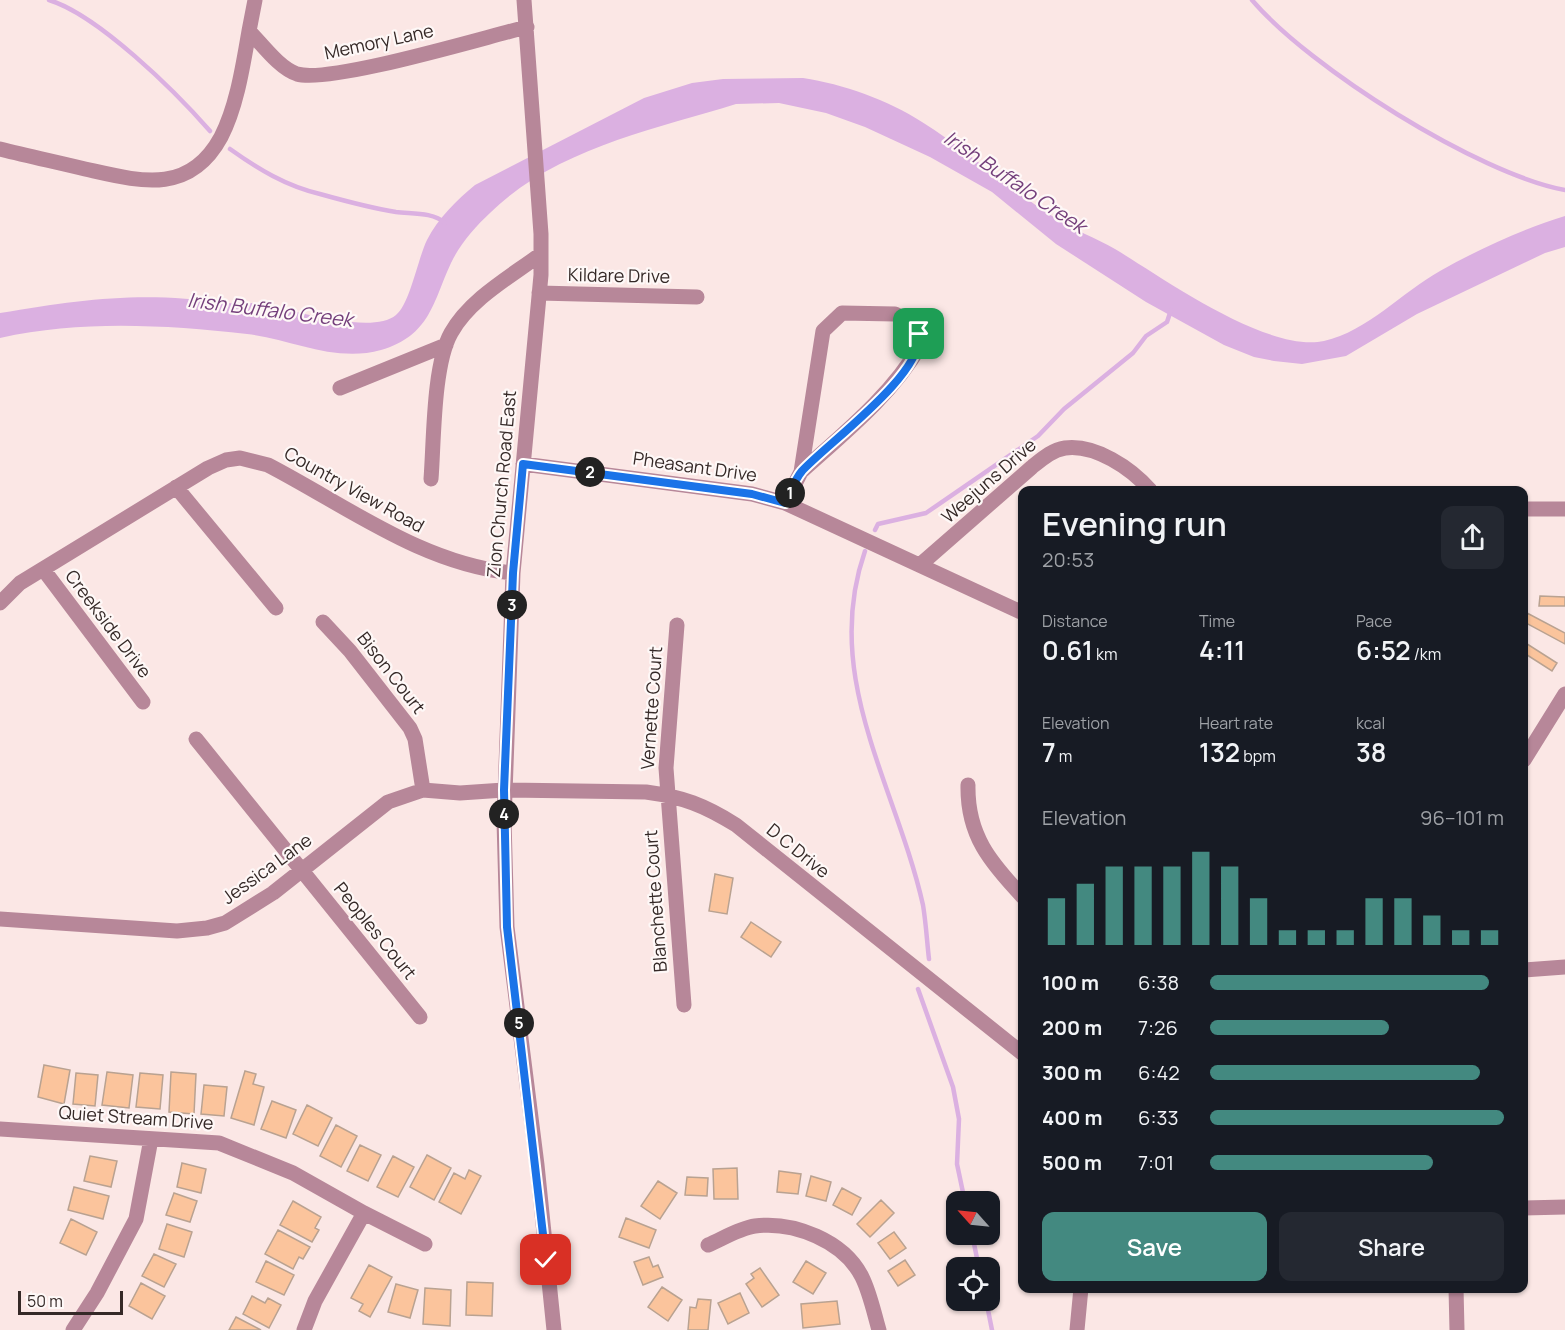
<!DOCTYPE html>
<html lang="en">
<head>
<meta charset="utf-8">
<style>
  body { margin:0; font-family:Manrope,sans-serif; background:#242831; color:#f1f3f6; height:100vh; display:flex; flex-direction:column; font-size:22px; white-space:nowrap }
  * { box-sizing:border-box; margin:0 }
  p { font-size:20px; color:#9ea1a6 }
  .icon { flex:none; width:33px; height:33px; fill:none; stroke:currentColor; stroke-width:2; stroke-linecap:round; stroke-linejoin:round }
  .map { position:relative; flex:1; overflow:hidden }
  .drawer { position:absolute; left:1018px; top:486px; width:510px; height:807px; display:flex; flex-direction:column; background:#171b24; border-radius:12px; box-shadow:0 2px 4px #0004 }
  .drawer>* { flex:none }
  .needle { width:39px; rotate:297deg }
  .controls { position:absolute; left:946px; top:1191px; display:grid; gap:12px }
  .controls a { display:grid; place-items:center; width:54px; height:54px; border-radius:12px; background:#171b24; box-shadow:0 2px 4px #0004; font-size:30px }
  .scale { position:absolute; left:18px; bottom:15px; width:105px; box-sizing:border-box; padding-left:6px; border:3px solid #352927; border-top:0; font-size:16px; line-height:21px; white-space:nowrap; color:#352927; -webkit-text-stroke:4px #fef8f7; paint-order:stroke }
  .pin { position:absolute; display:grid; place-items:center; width:51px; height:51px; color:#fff; margin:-26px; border-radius:12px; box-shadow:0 3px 9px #0006 }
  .km { position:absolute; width:30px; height:30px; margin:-15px; border-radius:50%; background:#222; color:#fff; font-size:16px; line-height:30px; text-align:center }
  .round { display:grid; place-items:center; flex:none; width:63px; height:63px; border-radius:12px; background:#242831 }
  .head { display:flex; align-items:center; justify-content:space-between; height:102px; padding:0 24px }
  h1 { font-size:33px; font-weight:600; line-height:45px }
  .stats { display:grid; grid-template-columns:repeat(3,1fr); gap:9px; height:102px; padding:6px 24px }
  .stats div { display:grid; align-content:center }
  .stats b { font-size:26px; font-weight:600 }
  .stats small { font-size:16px; font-weight:400 }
  .stats p { font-size:16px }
  .chart { height:168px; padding:12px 24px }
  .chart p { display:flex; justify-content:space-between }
  .chart svg { width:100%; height:108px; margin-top:6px; stroke:#438980; stroke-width:6 }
  .action { display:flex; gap:12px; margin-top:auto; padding:12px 24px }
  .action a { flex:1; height:69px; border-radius:12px; background:#438980; color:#fff; font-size:24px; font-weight:600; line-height:69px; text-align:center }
  .action a+a { background:#242831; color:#f1f3f6 }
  ul { padding:0 24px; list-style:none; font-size:20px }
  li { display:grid; grid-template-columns:96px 72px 1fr; align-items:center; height:45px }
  li i { height:15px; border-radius:8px; background:#438980 }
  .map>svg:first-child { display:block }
  .water { fill:#dbb0e1 }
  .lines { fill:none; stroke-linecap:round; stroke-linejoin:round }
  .stream { stroke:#dbb0e1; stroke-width:4.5 }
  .building { fill:#fbc49c; stroke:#b9a291; stroke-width:1.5 }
  .minor { stroke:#b78799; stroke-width:15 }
  .route-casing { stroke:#fff; stroke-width:12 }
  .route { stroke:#1a73e8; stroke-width:8 }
  .labels { text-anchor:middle; stroke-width:4.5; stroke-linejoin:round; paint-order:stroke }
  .street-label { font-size:18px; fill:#352927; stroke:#fef8f7 }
  .water-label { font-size:20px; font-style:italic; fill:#743f7b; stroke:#fef8f7 }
</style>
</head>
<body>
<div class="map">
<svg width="1565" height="1330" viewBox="0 0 1565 1330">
  <rect width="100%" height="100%" fill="#fbe7e5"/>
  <path class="water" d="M 803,78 C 843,84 888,100 922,122 C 968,151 1008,188 1055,218 C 1074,230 1096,238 1115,249 C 1163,278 1267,353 1324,341 C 1368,331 1402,292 1440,271 C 1479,249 1523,229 1565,216 L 1565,247 L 1545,253 L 1417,314 L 1346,356 L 1302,364 L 1274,361 L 1254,357 L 1224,345 L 1146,302 L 1056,244 L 992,192 L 930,157 L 865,127 L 826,113 L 779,103 L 736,104 C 652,130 555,149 490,213 C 475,227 460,244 451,263 C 433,302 430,336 381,350 C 335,363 291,339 247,334 C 164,325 82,320 0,338 L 0,313 C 83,299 142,291 226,303 C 237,304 248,302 258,304 C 289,308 371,336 396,315 C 410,304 418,258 427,240 C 438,218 457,200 475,185 L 644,98 L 692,83 L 723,79 Z"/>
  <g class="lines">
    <path class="stream" d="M 49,0 C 98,15 175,91 210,131
      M 1252,0 C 1310,68 1478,174 1565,190
      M 230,149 C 258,169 286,186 320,194 C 345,201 371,208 396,212 C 412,214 433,212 445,223
      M 875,530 L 878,524 L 926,513 L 1038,436 L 1064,409 L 1133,353 L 1146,336 L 1167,322 L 1171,310
      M 865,551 C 821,677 896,785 923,905 C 926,923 927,942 929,959
      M 918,989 L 953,1087 L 959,1119 L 957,1164 L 965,1202
      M 972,1234 L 979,1268
      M 986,1300 L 992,1330"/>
  </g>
  <path class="building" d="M 1540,596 L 1565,597 L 1565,606 L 1539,606 Z
    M 1527,613 L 1565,633 L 1565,644 L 1524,622 Z
    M 1524,642 L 1557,663 L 1552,671 L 1524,653 Z
    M 715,874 L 733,878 L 727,914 L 709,911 Z
    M 751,922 L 781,942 L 771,957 L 741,937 Z
    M 44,1065 L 70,1070 L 64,1104 L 38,1097 Z
    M 245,1071 L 256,1074 L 253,1084 L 264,1087 L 254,1125 L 231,1118 Z
    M 107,1072 L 133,1075 L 129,1108 L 102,1105 Z
    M 171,1072 L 196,1074 L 194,1114 L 169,1112 Z
    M 76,1073 L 98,1075 L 95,1106 L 73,1104 Z
    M 140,1073 L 163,1075 L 160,1109 L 136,1107 Z
    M 204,1085 L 227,1087 L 224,1116 L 201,1114 Z
    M 272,1101 L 296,1110 L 286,1138 L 261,1129 Z
    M 307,1105 L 332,1118 L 318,1146 L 293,1134 Z
    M 336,1125 L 357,1136 L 341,1167 L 320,1156 Z
    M 360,1145 L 381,1155 L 368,1181 L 347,1171 Z
    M 427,1155 L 451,1168 L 434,1200 L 410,1187 Z
    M 90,1156 L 117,1161 L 111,1187 L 84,1181 Z
    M 393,1156 L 414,1167 L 398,1197 L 377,1187 Z
    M 182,1163 L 206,1169 L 201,1193 L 177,1187 Z
    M 737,1168 L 738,1199 L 714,1199 L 713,1169 Z
    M 469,1170 L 481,1176 L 461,1214 L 439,1202 L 454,1173 L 465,1179 Z
    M 779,1171 L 801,1174 L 798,1194 L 777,1192 Z
    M 811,1176 L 831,1182 L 826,1201 L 806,1196 Z
    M 687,1177 L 708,1178 L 707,1196 L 685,1195 Z
    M 658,1181 L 677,1193 L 660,1219 L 641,1206 Z
    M 74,1187 L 109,1196 L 103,1219 L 68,1210 Z
    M 842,1188 L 861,1198 L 852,1215 L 833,1205 Z
    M 174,1193 L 197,1201 L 190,1222 L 166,1215 Z
    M 881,1200 L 894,1213 L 870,1237 L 857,1224 Z
    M 293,1201 L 321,1217 L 315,1228 L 319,1230 L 312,1242 L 280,1225 Z
    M 626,1218 L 656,1230 L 649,1248 L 619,1237 Z
    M 71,1219 L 97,1232 L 86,1255 L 60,1243 Z
    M 167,1224 L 192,1232 L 184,1257 L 159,1249 Z
    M 278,1230 L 310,1247 L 303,1259 L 299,1257 L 293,1269 L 265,1254 Z
    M 894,1232 L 906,1248 L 890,1259 L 878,1243 Z
    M 154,1254 L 176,1264 L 164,1287 L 142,1276 Z
    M 649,1257 L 653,1267 L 658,1265 L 663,1277 L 643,1285 L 634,1262 Z
    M 905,1260 L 915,1275 L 898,1286 L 888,1271 Z
    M 266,1261 L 294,1275 L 284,1295 L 256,1282 Z
    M 806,1261 L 826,1273 L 813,1294 L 793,1282 Z
    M 369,1265 L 392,1277 L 370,1317 L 359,1311 L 363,1304 L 351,1298 Z
    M 760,1268 L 779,1295 L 762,1307 L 746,1284 L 754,1278 L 751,1274 Z
    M 467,1282 L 493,1283 L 492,1316 L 466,1315 Z
    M 141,1283 L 165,1296 L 152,1319 L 129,1306 Z
    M 396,1284 L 418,1290 L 410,1318 L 388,1312 Z
    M 662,1287 L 682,1300 L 668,1321 L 648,1307 Z
    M 425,1288 L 451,1290 L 450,1326 L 423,1324 Z
    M 740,1293 L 749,1313 L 728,1324 L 718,1303 Z
    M 252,1296 L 265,1303 L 268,1298 L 281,1305 L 269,1328 L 243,1314 Z
    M 698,1299 L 711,1300 L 708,1330 L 688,1330 L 690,1307 L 696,1308 Z
    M 837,1301 L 840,1324 L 803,1328 L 801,1304 Z
    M 236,1317 L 261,1330 L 229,1330 Z"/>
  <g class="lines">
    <path class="minor" d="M 255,0 L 249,31 C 262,44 279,68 297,74 C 330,84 485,37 527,27
      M 524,0 L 541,234 L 541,275 L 513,573 L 504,821 L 507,927 L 537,1165 L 554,1330
      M 0,149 C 28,156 56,162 85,169 C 139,181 189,196 221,137 C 237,106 243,65 249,31
      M 539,293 L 697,297
      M 340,388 L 446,345
      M 523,464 L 752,494 L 785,503 L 1023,613
      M 431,479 C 434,441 433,365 451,333 C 470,299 510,277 541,254
      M 176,487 L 276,608
      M 785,503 L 801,472 L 823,331 L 842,313 L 895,314 L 914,323 L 920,346 C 891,396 843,434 801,472
      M 1524,509 L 1565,509
      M 921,564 L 1032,467 C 1042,459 1052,450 1065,448 C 1095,444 1131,468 1150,490
      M 43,569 L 143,702
      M 0,603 L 20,583 L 208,468 L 226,460 L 240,458 L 268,465 C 347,506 422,564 513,573
      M 323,622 L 350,651 L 410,728 L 415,739 L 423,790
      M 677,625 L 666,768 L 684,1005
      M 196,739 L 420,1017
      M 1524,760 L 1565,694
      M 968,785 C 967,835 990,862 1023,897
      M 0,919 L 177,931 L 207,928 L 225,923 L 273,893 L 388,802 L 423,790 L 460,793 L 504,790 L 646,792 C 683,797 704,805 736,825 L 1023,1054
      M 1524,970 L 1565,967
      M 0,1129 L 219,1143 L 293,1173 L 364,1213 L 425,1244
      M 1524,1208 L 1565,1207
      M 708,1245 C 722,1239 740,1228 755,1226 C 794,1221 844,1241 862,1277 C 870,1293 874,1313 879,1330
      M 1456,1288 L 1457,1330
      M 73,1330 L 97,1293 L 136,1219 L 151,1139
      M 304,1330 L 315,1301 L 364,1213
      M 1077,1330 L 1081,1288"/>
  </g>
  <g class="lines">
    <g class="route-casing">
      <path id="route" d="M 546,1260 L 507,927 L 504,790 L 513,573 L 523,464 L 752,494 L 785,503 C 790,493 795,479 802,471 C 829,442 924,374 919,334"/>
    </g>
    <use href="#route" class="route"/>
  </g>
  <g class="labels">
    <g class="street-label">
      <text transform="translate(379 42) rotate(-12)" y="6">Memory Lane</text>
      <text transform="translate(619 276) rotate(1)" y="6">Kildare Drive</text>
      <text transform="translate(695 467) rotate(8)" y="6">Pheasant Drive</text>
      <text transform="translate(989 481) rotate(-41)" y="6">Weejuns Drive</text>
      <text transform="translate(502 484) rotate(-85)" y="6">Zion Church Road East</text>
      <text transform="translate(354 490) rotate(29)" y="6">Country View Road</text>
      <text transform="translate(108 624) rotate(53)" y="6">Creekside Drive</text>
      <text transform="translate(391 673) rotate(52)" y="6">Bison Court</text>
      <text transform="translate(652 708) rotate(-86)" y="6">Vernette Court</text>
      <text transform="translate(798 851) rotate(39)" y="6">D C Drive</text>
      <text transform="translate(267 869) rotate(-36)" y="6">Jessica Lane</text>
      <text transform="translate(656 901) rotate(-94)" y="6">Blanchette Court</text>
      <text transform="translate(375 931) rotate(51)" y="6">Peoples Court</text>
      <text transform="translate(136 1118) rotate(4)" y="6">Quiet Stream Drive</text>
    </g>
    <g class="water-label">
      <text transform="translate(1015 182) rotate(34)" y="7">Irish Buffalo Creek</text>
      <text transform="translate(270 310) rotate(7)" y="7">Irish Buffalo Creek</text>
    </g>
  </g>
</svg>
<div class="controls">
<a><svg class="needle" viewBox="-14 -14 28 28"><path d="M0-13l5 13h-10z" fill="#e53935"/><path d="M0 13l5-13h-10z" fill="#9ea1a6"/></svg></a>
<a><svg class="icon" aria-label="locate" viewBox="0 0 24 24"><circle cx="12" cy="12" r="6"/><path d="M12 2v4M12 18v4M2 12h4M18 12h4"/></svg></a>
</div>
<div class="scale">50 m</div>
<div class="pin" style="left:919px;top:334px;background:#1e9e55"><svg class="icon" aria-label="arrive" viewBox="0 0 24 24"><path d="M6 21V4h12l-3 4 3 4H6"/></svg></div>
<div class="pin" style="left:546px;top:1260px;background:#d93025"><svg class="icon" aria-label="check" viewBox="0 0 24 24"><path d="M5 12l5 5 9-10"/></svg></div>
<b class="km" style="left:790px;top:493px">1</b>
<b class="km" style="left:590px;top:472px">2</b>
<b class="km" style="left:512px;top:605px">3</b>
<b class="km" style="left:504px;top:814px">4</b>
<b class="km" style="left:519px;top:1023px">5</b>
<section class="drawer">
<div class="head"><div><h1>Evening run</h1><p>20:53</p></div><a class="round"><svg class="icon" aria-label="share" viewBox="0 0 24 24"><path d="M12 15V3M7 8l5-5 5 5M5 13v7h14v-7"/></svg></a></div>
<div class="stats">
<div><p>Distance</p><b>0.61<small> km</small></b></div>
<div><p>Time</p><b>4:11</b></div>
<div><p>Pace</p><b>6:52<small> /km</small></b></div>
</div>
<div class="stats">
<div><p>Elevation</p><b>7<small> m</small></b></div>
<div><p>Heart rate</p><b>132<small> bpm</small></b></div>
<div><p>kcal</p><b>38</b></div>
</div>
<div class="chart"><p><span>Elevation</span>96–101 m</p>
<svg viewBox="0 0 160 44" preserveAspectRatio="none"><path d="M5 44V25M15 44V19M25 44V12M35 44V12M45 44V12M55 44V6M65 44V12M75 44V25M85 44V38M95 44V38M105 44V38M115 44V25M125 44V25M135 44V32M145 44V38M155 44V38"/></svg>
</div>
<ul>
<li><b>100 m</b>6:38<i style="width:95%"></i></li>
<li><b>200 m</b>7:26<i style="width:61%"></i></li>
<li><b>300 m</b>6:42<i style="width:92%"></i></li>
<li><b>400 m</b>6:33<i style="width:100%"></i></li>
<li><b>500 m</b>7:01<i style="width:76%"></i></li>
</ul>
<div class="action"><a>Save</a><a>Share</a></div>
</section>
</div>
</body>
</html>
